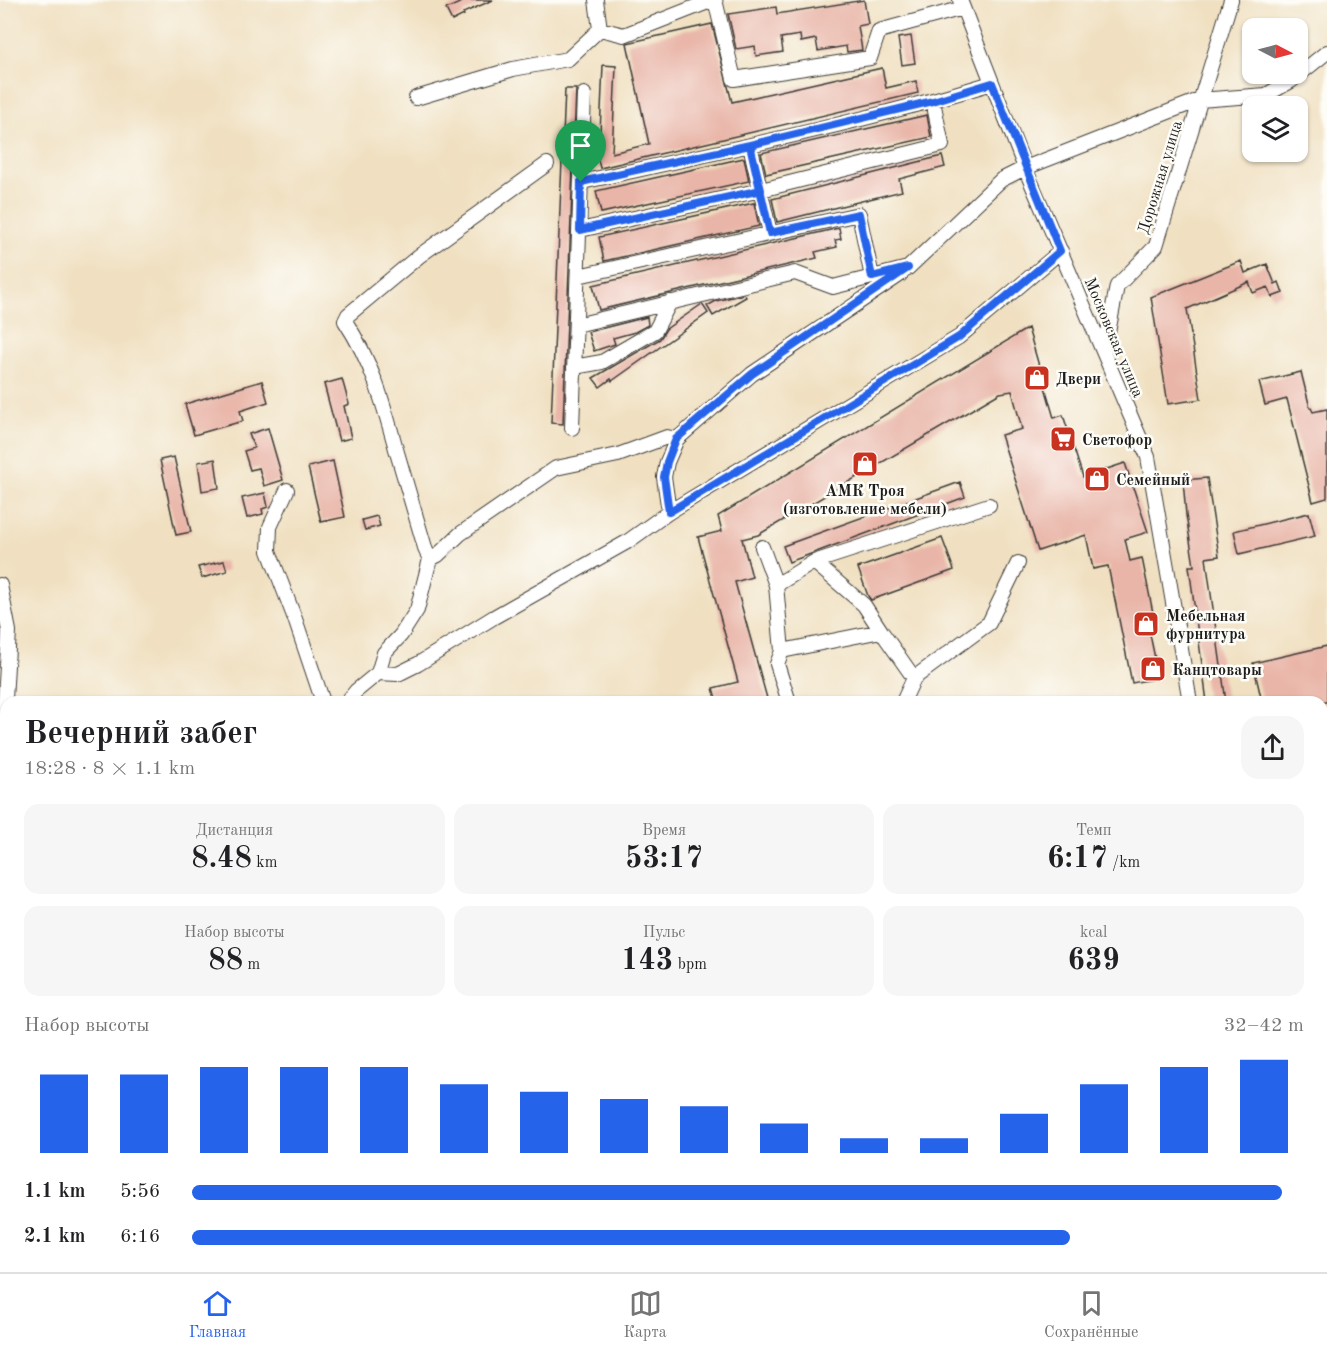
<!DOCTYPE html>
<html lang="ru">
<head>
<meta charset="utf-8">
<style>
  body { margin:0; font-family:"Old Standard TT",serif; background:#f6f6f6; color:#202124; height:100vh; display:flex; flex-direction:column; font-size:22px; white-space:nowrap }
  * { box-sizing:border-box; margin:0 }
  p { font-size:20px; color:#757577 }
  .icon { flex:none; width:33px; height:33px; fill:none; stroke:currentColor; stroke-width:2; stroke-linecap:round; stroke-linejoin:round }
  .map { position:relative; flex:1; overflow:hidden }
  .sheet { position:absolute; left:0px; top:696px; width:1328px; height:576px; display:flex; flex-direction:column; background:#fff; border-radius:18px 18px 0 0; box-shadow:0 2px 4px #0004 }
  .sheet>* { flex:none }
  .needle { width:39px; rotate:96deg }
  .controls { position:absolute; left:1242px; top:18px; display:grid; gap:12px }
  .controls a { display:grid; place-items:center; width:66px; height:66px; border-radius:12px; background:#fff; box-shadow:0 2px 4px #0004; font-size:30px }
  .pin { position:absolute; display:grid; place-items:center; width:51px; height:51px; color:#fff; margin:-62px -26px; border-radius:50% 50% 50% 0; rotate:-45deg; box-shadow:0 0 6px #0007 }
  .pin .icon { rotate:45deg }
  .round { display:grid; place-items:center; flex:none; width:63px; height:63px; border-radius:18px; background:#f6f6f6 }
  .headline { display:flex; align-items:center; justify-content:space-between; height:102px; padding:0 24px }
  h1 { font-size:33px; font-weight:800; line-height:45px }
  .stats { display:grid; grid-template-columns:repeat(3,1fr); gap:9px; height:102px; padding:6px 24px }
  .stats div { display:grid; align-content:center; border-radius:15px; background:#f6f6f6; text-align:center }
  .stats b { font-size:30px; font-weight:800 }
  .stats small { font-size:16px; font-weight:400 }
  .stats p { font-size:16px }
  .chart { height:168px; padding:12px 24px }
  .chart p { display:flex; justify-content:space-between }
  .chart svg { width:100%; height:108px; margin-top:6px; stroke:#2563eb; stroke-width:6 }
  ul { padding:0 24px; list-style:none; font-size:20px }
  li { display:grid; grid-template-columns:96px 72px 1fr; align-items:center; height:45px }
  li i { height:15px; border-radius:8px; background:#2563eb }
  .dock { display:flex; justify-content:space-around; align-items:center; height:84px; border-top:2px solid #e0e0e0; background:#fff; font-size:16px; color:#757577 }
  .dock a { display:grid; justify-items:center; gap:3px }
  .dock .selected { color:#2563eb }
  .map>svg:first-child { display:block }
  .building { fill:#e9b5a8 }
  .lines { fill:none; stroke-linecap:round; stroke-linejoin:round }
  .minor-casing { stroke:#3c3935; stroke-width:16 }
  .major-casing { stroke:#3c3935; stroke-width:20 }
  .highway-casing { stroke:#3c3935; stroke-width:22 }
  .minor { stroke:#fff; stroke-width:14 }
  .major { stroke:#fbbb8d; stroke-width:16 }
  .highway { stroke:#fbbb8d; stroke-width:20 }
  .route-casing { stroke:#fff; stroke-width:12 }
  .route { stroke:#2563eb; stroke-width:8 }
  .labels { text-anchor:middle; stroke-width:5; stroke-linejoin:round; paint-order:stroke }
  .street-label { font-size:16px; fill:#1c1c1c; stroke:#fdfcf7 }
  .poi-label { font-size:16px; font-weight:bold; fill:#1c1c1c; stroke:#fdfcf7; text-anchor:start }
</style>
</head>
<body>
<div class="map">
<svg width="1327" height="1272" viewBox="0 0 1327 1272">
  <rect width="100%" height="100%" fill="#fdfcf7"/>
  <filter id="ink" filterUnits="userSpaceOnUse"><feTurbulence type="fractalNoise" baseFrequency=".0167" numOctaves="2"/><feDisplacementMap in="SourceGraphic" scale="12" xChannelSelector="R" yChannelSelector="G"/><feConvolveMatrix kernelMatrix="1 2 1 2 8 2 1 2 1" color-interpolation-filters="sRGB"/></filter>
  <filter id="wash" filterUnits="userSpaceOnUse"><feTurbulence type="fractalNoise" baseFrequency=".008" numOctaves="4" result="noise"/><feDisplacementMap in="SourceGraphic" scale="24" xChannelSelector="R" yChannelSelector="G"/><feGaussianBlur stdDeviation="1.35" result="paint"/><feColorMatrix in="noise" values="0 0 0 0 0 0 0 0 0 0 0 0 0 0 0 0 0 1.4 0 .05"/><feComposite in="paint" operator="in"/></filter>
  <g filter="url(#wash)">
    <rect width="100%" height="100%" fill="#f0e0c1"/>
    <g id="blocks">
      <path class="building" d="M 466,0 L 493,0 L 463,13 L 464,15 L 452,21 L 446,9 Z
        M 864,0 L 868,24 L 858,26 L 862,50 L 847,52 L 846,46 L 818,51 L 816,39 L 801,42 L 800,35 L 781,38 L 783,52 L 756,56 L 755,46 L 736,49 L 728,14 L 776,7 L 777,14 Z
        M 712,24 L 732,102 L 882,68 L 886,88 L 916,81 L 918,93 L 600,168 L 597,156 L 599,156 L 603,65 L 616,66 L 612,153 L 649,144 L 627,43 Z
        M 911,36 L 915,63 L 902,65 L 898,38 Z
        M 565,89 L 576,89 L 563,424 L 551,423 Z
        M 927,115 L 931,137 L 766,174 L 761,153 Z
        M 942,156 L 945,167 L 899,179 L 902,191 L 777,222 L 772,199 Z
        M 744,158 L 749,181 L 601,213 L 596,191 Z
        M 754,203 L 759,226 L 604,261 L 599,237 Z
        M 839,228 L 841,239 L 835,240 L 837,247 L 815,252 L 817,258 L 599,310 L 593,285 Z
        M 1241,261 L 1245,273 L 1267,264 L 1275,284 L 1279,282 L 1283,293 L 1272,297 L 1268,287 L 1253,293 L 1249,282 L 1187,309 L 1201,399 L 1168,404 L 1151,297 Z
        M 744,294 L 746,297 L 713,316 L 707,306 L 716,301 Z
        M 702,304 L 708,313 L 612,381 L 611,379 L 600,387 L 593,378 L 660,339 L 666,329 Z
        M 647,317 L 648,325 L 635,332 L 613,338 L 615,344 L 594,351 L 588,332 Z
        M 1028,328 L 1054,418 L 1063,415 L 1083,477 L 1125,463 L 1148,532 L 1125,539 L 1130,561 L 1142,558 L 1153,613 L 1146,615 L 1159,678 L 1132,683 L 1108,566 L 1093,569 L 1086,535 L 1038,551 L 1001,435 L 1022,429 L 1012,391 L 1000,393 L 758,535 L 742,539 L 752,577 L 735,582 L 768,702 L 717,702 L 713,688 L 738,682 L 698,537 L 722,531 L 718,516 Z
        M 1301,372 L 1310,408 L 1311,408 L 1313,412 L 1327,409 L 1327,498 L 1313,502 L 1287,399 L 1265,405 L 1259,382 Z
        M 342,379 L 349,404 L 344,406 L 351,438 L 339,441 L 324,384 Z
        M 262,381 L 268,402 L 240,411 L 243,421 L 194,435 L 185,404 Z
        M 268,428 L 283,480 L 264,486 L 259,468 L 250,470 L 244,451 L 254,448 L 249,434 Z
        M 174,457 L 191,532 L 176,535 L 160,460 Z
        M 215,459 L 219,488 L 202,491 L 198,462 Z
        M 333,461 L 345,517 L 321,522 L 308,467 Z
        M 1207,478 L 1219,556 L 1206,558 L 1226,702 L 1207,702 L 1189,566 L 1194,566 L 1186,515 L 1183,480 Z
        M 960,482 L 965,497 L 789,562 L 783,546 Z
        M 265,493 L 268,507 L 262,509 L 263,514 L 247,518 L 242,498 Z
        M 1309,513 L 1315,536 L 1239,554 L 1234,531 Z
        M 377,516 L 380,526 L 365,530 L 362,520 Z
        M 942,538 L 954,570 L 871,600 L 868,596 L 858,568 Z
        M 224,561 L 227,571 L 202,578 L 198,567 Z
        M 1327,646 L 1327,702 L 1262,702 L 1253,663 Z"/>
    </g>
  </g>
  <g filter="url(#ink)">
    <use href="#blocks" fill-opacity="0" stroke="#3c3935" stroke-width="1.5"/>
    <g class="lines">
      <g class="minor-casing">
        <path id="minor" d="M 596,0 L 600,29
          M 715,0 L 734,79 L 870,58 L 879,31 L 963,8
          M 960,0 L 1025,168 L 1148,457 L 1190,702
          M 416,98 L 513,69 L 568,59 L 600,29 L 624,35 L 713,0
          M 750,145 L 770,233
          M 581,182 C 719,152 857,124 992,83
          M 580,230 L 761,190 L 942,145 L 933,101
          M 578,276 L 859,214 L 872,277
          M 576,325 L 795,273 L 833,287 L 908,268 L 1001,180 L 1025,168 L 1199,100 L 1266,95 L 1291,81 L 1327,52
          M 1104,353 L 1117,286 L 1156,246 L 1231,0
          M 574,367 L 602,362 L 655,331 L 670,302
          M 572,428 L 584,94
          M 287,490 L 270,527 L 269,551 L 295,619 L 323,702
          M 669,512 L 664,477 L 667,462 L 677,439 L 752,374 L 901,274
          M 762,547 L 776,585 L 782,651 L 777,664 L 789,702
          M 430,559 L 438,555 L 460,534 L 556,468 L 618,455 L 667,437 L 677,439
          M 814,562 L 864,605 L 881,631
          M 0,585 L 9,631 L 1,768 L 6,794
          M 776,585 L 814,562 L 989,505
          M 782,651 L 881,631 L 914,678
          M 378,673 L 398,674 L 418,664 L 494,617 L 627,542 L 669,512 L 959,337 L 1061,251
          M 347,702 L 356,691 L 378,673 L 384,653 L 401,635 L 417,610 L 430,559 L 426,551 C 416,517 406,483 396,449 C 383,402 372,362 345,321 L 348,315 L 419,256 L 547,164
          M 903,702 L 914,678 L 989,623 L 1018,563
          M 0,921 L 6,918
          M 1322,1005 L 1327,1005
          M 74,1266 L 81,1272
          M 560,1266 L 561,1272
          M 753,1266 L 753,1272
          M 1239,1266 L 1239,1272
          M 308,1272 L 309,1266"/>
      </g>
      <g class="major-casing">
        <path id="major" d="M 1007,1266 L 1008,1272"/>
      </g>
      <g class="highway-casing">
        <path id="highway" d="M 1322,932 L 1327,930
          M 0,1263 L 6,1261"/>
      </g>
      <use href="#minor" class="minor"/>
      <use href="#major" class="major"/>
      <use href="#highway" class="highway"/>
    </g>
  </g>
  <g class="lines" filter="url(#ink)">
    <g class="route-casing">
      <path id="route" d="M 581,182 L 750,145 L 770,233 L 859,214 L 872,277 L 908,268 L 752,374 L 676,439 L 667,462 L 664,477 L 669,512 L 959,337 L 1060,251 L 992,83 L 933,101 L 750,145 L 761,190 L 580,230 L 581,182"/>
    </g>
    <use href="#route" class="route"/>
  </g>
  <defs>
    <g id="shop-square" transform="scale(1.35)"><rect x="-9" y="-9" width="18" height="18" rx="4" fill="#c8321e" stroke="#fdfcf7"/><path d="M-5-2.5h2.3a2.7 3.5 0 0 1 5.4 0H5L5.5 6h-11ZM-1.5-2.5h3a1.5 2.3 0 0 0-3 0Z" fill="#fff"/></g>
    <g id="supermarket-square" transform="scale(1.35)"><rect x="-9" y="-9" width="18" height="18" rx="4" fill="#c8321e" stroke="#fdfcf7"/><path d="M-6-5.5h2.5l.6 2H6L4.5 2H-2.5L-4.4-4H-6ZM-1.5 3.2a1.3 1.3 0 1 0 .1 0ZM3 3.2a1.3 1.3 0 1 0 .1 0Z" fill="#fff"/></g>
  </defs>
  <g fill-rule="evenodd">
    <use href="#shop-square" x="1037" y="378"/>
    <use href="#supermarket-square" x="1063" y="439"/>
    <use href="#shop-square" x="865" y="464"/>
    <use href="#shop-square" x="1097" y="479"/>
    <use href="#shop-square" x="1146" y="624"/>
    <use href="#shop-square" x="1153" y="669"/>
  </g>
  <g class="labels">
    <g class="street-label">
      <text transform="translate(1159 177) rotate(-73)" y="6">Дорожная улица</text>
      <text transform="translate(1115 337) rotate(67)" y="6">Московская улица</text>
    </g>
    <g class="poi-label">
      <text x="1056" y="384">Двери</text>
      <text x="1082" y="445">Светофор</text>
      <text x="1116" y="485">Семейный</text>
      <text x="865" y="496" text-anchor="middle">АМК Троя<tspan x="865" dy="18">(изготовление мебели)</tspan></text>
      <text x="1166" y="621">Мебельная<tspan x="1166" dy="18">фурнитура</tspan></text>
      <text x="1172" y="675">Канцтовары</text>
    </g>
  </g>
</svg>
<div class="controls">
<a><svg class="needle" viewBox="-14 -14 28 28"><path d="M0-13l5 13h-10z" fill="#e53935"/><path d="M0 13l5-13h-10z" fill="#757577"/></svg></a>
<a><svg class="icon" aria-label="layers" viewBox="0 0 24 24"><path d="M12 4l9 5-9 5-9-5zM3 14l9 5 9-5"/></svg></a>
</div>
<div class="pin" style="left:581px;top:182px;background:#1e9e55"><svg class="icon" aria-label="arrive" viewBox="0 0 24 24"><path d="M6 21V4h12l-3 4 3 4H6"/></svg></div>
<section class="sheet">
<div class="headline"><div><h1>Вечерний забег</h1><p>18:28 · 8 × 1.1 km</p></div><a class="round"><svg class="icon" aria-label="share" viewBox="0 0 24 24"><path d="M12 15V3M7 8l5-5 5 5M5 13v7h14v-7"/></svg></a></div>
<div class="stats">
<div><p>Дистанция</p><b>8.48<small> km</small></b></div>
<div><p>Время</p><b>53:17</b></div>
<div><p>Темп</p><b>6:17<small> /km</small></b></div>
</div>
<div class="stats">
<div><p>Набор высоты</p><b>88<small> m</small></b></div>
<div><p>Пульс</p><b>143<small> bpm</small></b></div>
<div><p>kcal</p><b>639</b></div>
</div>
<div class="chart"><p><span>Набор высоты</span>32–42 m</p>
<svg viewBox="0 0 160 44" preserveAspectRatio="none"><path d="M5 44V12M15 44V12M25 44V9M35 44V9M45 44V9M55 44V16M65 44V19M75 44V22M85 44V25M95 44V32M105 44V38M115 44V38M125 44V28M135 44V16M145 44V9M155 44V6"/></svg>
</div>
<ul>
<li><b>1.1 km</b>5:56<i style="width:98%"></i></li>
<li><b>2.1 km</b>6:16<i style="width:79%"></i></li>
</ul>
</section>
</div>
<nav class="dock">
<a class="selected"><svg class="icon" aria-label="home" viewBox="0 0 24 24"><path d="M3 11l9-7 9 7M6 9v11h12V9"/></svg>Главная</a>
<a><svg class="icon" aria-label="map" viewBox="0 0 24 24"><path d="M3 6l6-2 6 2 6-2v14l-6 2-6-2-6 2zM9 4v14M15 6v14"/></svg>Карта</a>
<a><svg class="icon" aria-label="saved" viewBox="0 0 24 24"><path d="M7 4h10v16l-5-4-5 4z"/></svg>Сохранённые</a>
</nav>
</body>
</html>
